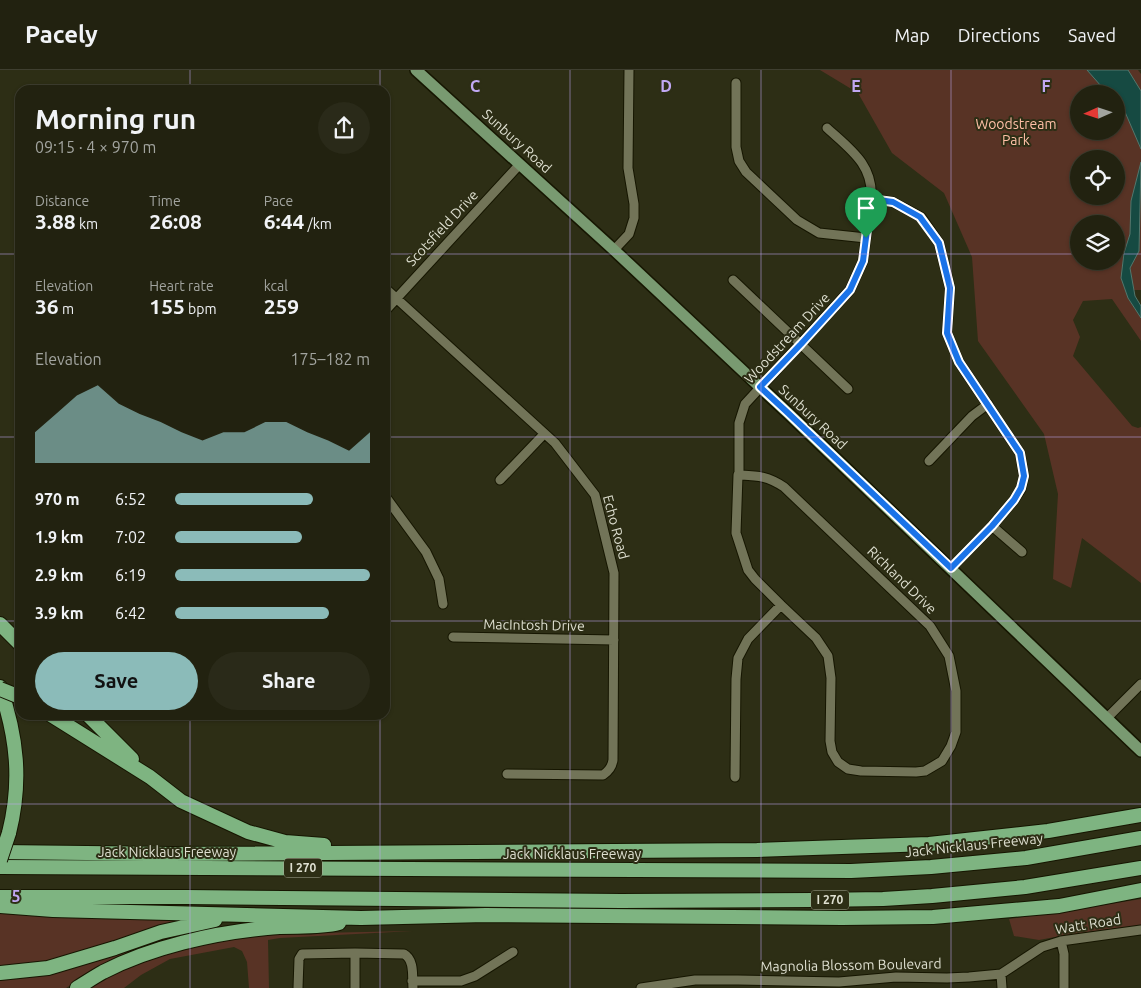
<!DOCTYPE html>
<html lang="en">
<head>
<meta charset="utf-8">
<style>
  body { margin:0; font-family:Ubuntu,sans-serif; background:#2a2a19; color:#f1f3f6; height:100vh; display:flex; flex-direction:column; font-size:19px; white-space:nowrap }
  * { box-sizing:border-box; margin:0 }
  p { font-size:16px; color:#a2a49f }
  .icon { flex:none; width:28px; height:28px; fill:none; stroke:currentColor; stroke-width:2; stroke-linecap:round; stroke-linejoin:round }
  .map { position:relative; flex:1; overflow:hidden }
  .panel { position:absolute; left:15px; top:15px; width:375px; height:635px; display:flex; flex-direction:column; background:#222210; border-radius:15px; box-shadow:0 1px 4px #0004,0 0 0 1px #3f3f30 }
  .panel>* { flex:none }
  .needle { width:32px; rotate:267deg }
  .controls { position:absolute; left:1070px; top:15px; display:grid; gap:10px }
  .controls a { display:grid; place-items:center; width:55px; height:55px; border-radius:50%; background:#222210; box-shadow:0 1px 4px #0004,0 0 0 1px #3f3f30; font-size:25px }
  .pin { position:absolute; display:grid; place-items:center; width:42px; height:42px; color:#fff; margin:-51px -21px; border-radius:50% 50% 50% 0; rotate:-45deg; box-shadow:0 0 5px #0007 }
  .pin .icon { rotate:45deg }
  .round { display:grid; place-items:center; flex:none; width:52px; height:52px; border-radius:26px; background:#2a2a19 }
  .headline { display:flex; align-items:center; justify-content:space-between; height:85px; padding:0 20px }
  h1 { font-size:28px; font-weight:700; line-height:38px }
  .stats { display:grid; grid-template-columns:repeat(3,1fr); gap:8px; height:85px; padding:5px 20px }
  .stats div { display:grid; align-content:center }
  .stats b { font-size:21px; font-weight:700 }
  .stats small { font-size:14px; font-weight:400 }
  .stats p { font-size:14px }
  .chart { height:140px; padding:10px 20px }
  .chart p { display:flex; justify-content:space-between }
  .chart svg { width:100%; height:90px; margin-top:5px; fill:#8bbbb9; opacity:.7 }
  .button { display:flex; gap:10px; margin-top:auto; padding:10px 20px }
  .button a { flex:1; height:58px; border-radius:30px; background:#8bbbb9; color:#111; font-size:20px; font-weight:700; line-height:58px; text-align:center }
  .button a+a { background:#2a2a19; color:#f1f3f6 }
  ul { padding:0 20px; list-style:none; font-size:16px }
  li { display:grid; grid-template-columns:80px 60px 1fr; align-items:center; height:38px }
  li i { height:12px; border-radius:6px; background:#8bbbb9 }
  header { display:flex; align-items:center; gap:30px; box-sizing:border-box; height:70px; padding:0 25px; background:#222210; border-bottom:1px solid #3f3f30 }
  header strong { font-size:24px }
  nav { display:flex; gap:28px; margin-inline-start:auto; font-size:18px }
  .map>svg:first-child { display:block }
  .green { fill:#583325; fill-rule:evenodd }
  .water { fill:#164a42; stroke:#52776d }
  .lines { fill:none; stroke-linecap:round; stroke-linejoin:round }
  .minor-casing { stroke:#161601; stroke-width:11 }
  .major-casing { stroke:#161601; stroke-width:14 }
  .highway-casing { stroke:#161601; stroke-width:16 }
  .minor { stroke:#727458; stroke-width:9 }
  .major { stroke:#799a71; stroke-width:11 }
  .highway { stroke:#7eb481; stroke-width:14 }
  .highway-bridge-casing { stroke:#161601; stroke-width:16; stroke-linecap:butt }
  .highway-bridge { stroke:#7eb481; stroke-width:14 }
  .route-casing { stroke:#fff; stroke-width:10 }
  .route { stroke:#1a73e8; stroke-width:6 }
  .grid { fill:none; stroke:#c1a8f3; stroke-width:1; stroke-opacity:0.55 }
  .labels { text-anchor:middle; stroke-width:4; stroke-linejoin:round; paint-order:stroke }
  .shield { fill:#2d2e15; stroke:#a9aa98; stroke-width:1 }
  .shield-label { font-size:12px; font-weight:bold; fill:#dedfd0 }
  .park-label { font-size:14px; fill:#febfa6; stroke:#2d2e15 }
  .street-label { font-size:14px; fill:#dedfd0; stroke:#2d2e15 }
  .grid-label { font-size:16px; text-anchor:middle; font-weight:bold; fill:#c1a8f3; stroke:#2d2e15; stroke-width:4; stroke-linejoin:round; paint-order:stroke }
</style>
</head>
<body>
<header>
<strong>Pacely</strong>
<nav><a>Map</a><a>Directions</a><a>Saved</a></nav>
</header>
<div class="map">
<svg width="1141" height="918" viewBox="0 0 1141 918">
  <rect width="100%" height="100%" fill="#2d2e15"/>
  <path class="green" d="M 820,0 L 1138,0 L 1141,4 L 1141,220 L 1126,220 L 1128,228 L 1141,248 L 1141,271 L 1112,229 L 1083,231 L 1073,250 L 1080,267 L 1073,286 L 1132,356 L 1138,358 L 1141,357 L 1141,513 L 1082,468 L 1071,518 L 1053,509 L 1058,424 L 1044,364 L 978,271 L 972,187 L 944,123 L 892,83 L 858,23 ZM 1079,24 L 1116,24 L 1116,61 L 1079,61 ZM 1079,89 L 1116,89 L 1116,126 L 1079,126 ZM 1079,154 L 1116,154 L 1116,191 L 1079,191 Z
    M 1141,829 L 1141,855 L 1066,865 L 1039,870 L 1014,866 L 1009,849 L 1079,839 Z
    M 0,841 L 181,848 L 181,851 L 65,889 L 0,898 Z
    M 227,856 L 227,859 L 93,902 L 66,918 L 0,918 L 0,909 L 32,907 L 45,905 C 104,886 164,863 227,856 Z
    M 413,861 L 280,868 L 268,870 L 269,918 L 249,918 L 247,892 L 242,881 L 234,877 L 170,889 L 141,905 L 124,918 L 83,918 L 122,899 L 186,876 L 266,864 Z"/>
  <path class="water" d="M 1087,0 L 1128,0 L 1141,21 L 1141,79 L 1125,42 L 1116,33 L 1116,24 L 1108,24 Z
    M 1141,92 L 1139,181 L 1130,198 L 1135,226 L 1141,236 L 1141,248 L 1128,228 L 1121,208 L 1124,183 L 1130,164 L 1131,131 Z"/>
  <g class="lines">
    <g class="minor-casing">
      <path id="minor" d="M 736,13 L 736,77 L 739,91 L 746,102 L 797,150 L 819,163 L 866,168
        M 871,129 L 893,132 L 921,147 L 939,173 L 950,218 L 947,263 L 959,292 L 1020,383 L 1024,406 L 1021,419 L 1014,430 L 992,456 L 951,498
        M 614,180 L 629,164 L 634,148 L 634,134 L 628,98 L 629,0
        M 733,210 L 848,319
        M 385,218 L 555,373 L 595,425 L 614,503 L 613,690 C 612,697 609,701 603,705 L 507,704
        M 385,241 L 520,94
        M 929,391 L 972,346 L 988,334
        M 739,405 C 759,406 767,406 784,417 L 930,556 L 949,586 L 956,621 L 956,662 L 951,676 L 942,691 L 925,701 L 916,702 L 861,701 L 848,699 L 838,692 L 832,682 L 830,671 L 831,608 L 828,586 L 816,568 L 781,535 L 755,509 L 748,500 L 736,463 L 738,405 L 739,405 L 739,353 L 745,334 L 850,220 L 863,191 L 871,129 C 874,95 850,79 827,58
        M 500,410 L 544,364
        M 385,426 L 426,482 L 439,509 L 443,534
        M 992,456 L 1022,482
        M 453,567 L 614,570
        M 1107,648 L 1141,614
        M 735,707 L 736,609 L 738,588 L 748,569 L 781,535
        M 1061,871 L 1064,884 L 1064,918
        M 1001,904 L 1002,918
        M 412,911 L 461,911 L 475,906 L 513,882
        M 298,918 L 299,889 L 302,884 L 355,883 L 404,884 C 415,890 412,907 413,918
        M 355,918 L 355,883
        M 641,918 L 695,910 L 738,910 L 839,912 L 896,907 L 947,908 L 969,907 L 1001,904 L 1042,877 L 1061,871 L 1141,860"/>
    </g>
    <g class="major-casing">
      <path id="major" d="M 416,0 L 614,180 L 760,317 L 788,343 L 1141,681"/>
    </g>
    <g class="highway-casing">
      <path id="highway" d="M 0,554 L 20,574
        M 0,617 C 17,667 22,711 9,763
        M 51,645 L 150,707 L 181,731 L 248,762 L 285,772 L 324,775
        M 88,645 L 132,689
        M 0,782 L 172,784 L 757,780 L 929,774 L 1048,761 L 1141,745
        M 0,797 L 851,801 L 931,797 L 1026,788 L 1141,768
        M 0,827 L 186,827 L 621,831 L 815,830 L 883,829 L 932,826 L 1025,817 L 1141,798
        M 0,836 L 53,840 L 361,848 L 486,845 L 842,848 L 933,847 L 1059,836 L 1141,820
        M 0,903 L 48,898 L 115,878 L 161,862 L 215,850
        M 77,918 C 85,913 94,907 103,902 C 151,877 214,863 267,858 C 291,855 316,859 339,853"/>
    </g>
    <use href="#minor" class="minor"/>
    <use href="#major" class="major"/>
    <use href="#highway" class="highway"/>
    <g class="highway-bridge-casing">
      <path id="highway-bridge" d="M 0,619 L 20,627
        M 0,790 L 9,763"/>
    </g>
    <use href="#highway-bridge" class="highway-bridge"/>
  </g>
  <g class="lines">
    <g class="route-casing">
      <path id="route" d="M 871,129 L 893,132 L 920,147 L 939,173 L 950,218 L 947,263 L 959,292 L 1020,383 L 1024,406 L 1021,418 L 1014,430 L 992,456 L 951,498 L 788,343 L 760,317 L 801,274 L 850,220 L 863,191 Z"/>
    </g>
    <use href="#route" class="route"/>
  </g>
  <path class="grid" d="M 190,0 L 190,20M 380,0 L 380,20M 570,0 L 570,918M 761,0 L 761,918M 951,0 L 951,918M 0,184 L 20,184M 385,184 L 1079,184M 1116,184 L 1141,184M 0,367 L 20,367M 385,367 L 1141,367M 0,551 L 20,551M 385,551 L 1141,551M 190,645 L 190,918M 380,645 L 380,918M 0,734 L 1141,734"/>
  <g class="labels">
    <g class="shield">
      <rect x="284" y="788.5" width="38" height="19" rx="4"/>
      <rect x="811" y="820.5" width="38" height="19" rx="4"/>
    </g>
    <g class="shield-label">
      <text x="303" y="802">I 270</text>
      <text x="830" y="834">I 270</text>
    </g>
    <g class="park-label">
      <text x="1016" y="59">Woodstream<tspan x="1016" dy="16">Park</tspan></text>
    </g>
    <g class="street-label">
      <text transform="translate(517 71) rotate(42)" y="5">Sunbury Road</text>
      <text transform="translate(442 158) rotate(-47)" y="5">Scotsfield Drive</text>
      <text transform="translate(787 268) rotate(-47)" y="5">Woodstream Drive</text>
      <text transform="translate(813 347) rotate(43)" y="5">Sunbury Road</text>
      <text transform="translate(616 457) rotate(75)" y="5">Echo Road</text>
      <text transform="translate(902 510) rotate(44)" y="5">Richland Drive</text>
      <text transform="translate(534 555) rotate(1)" y="5">MacIntosh Drive</text>
      <text transform="translate(974 775) rotate(-6)" y="5">Jack Nicklaus Freeway</text>
      <text x="167" y="787">Jack Nicklaus Freeway</text>
      <text x="572" y="789">Jack Nicklaus Freeway</text>
      <text transform="translate(1088 854) rotate(-9)" y="5">Watt Road</text>
      <text transform="translate(851 895) rotate(-1)" y="5">Magnolia Blossom Boulevard</text>
    </g>
  </g>
  <g class="grid-label">
    <text x="475" y="22">C</text>
    <text x="666" y="22">D</text>
    <text x="856" y="22">E</text>
    <text x="1046" y="22">F</text>
    <text x="16" y="832">5</text>
  </g>
</svg>
<div class="controls">
<a><svg class="needle" viewBox="-14 -14 28 28"><path d="M0-13l5 13h-10z" fill="#e53935"/><path d="M0 13l5-13h-10z" fill="#a2a49f"/></svg></a>
<a><svg class="icon" aria-label="locate" viewBox="0 0 24 24"><circle cx="12" cy="12" r="6"/><path d="M12 2v4M12 18v4M2 12h4M18 12h4"/></svg></a>
<a><svg class="icon" aria-label="layers" viewBox="0 0 24 24"><path d="M12 4l9 5-9 5-9-5zM3 14l9 5 9-5"/></svg></a>
</div>
<div class="pin" style="left:866px;top:168px;background:#1e9e55"><svg class="icon" aria-label="arrive" viewBox="0 0 24 24"><path d="M6 21V4h12l-3 4 3 4H6"/></svg></div>
<section class="panel">
<div class="headline"><div><h1>Morning run</h1><p>09:15 · 4 × 970 m</p></div><a class="round"><svg class="icon" aria-label="share" viewBox="0 0 24 24"><path d="M12 15V3M7 8l5-5 5 5M5 13v7h14v-7"/></svg></a></div>
<div class="stats">
<div><p>Distance</p><b>3.88<small> km</small></b></div>
<div><p>Time</p><b>26:08</b></div>
<div><p>Pace</p><b>6:44<small> /km</small></b></div>
</div>
<div class="stats">
<div><p>Elevation</p><b>36<small> m</small></b></div>
<div><p>Heart rate</p><b>155<small> bpm</small></b></div>
<div><p>kcal</p><b>259</b></div>
</div>
<div class="chart"><p><span>Elevation</span>175–182 m</p>
<svg viewBox="0 0 160 44" preserveAspectRatio="none"><path d="M0 44V29L10 20L20 11L30 6L40 15L50 20L60 24L70 29L80 33L90 29L100 29L110 24L120 24L130 29L140 33L150 38L160 29V44z"/></svg>
</div>
<ul>
<li><b>970 m</b>6:52<i style="width:71%"></i></li>
<li><b>1.9 km</b>7:02<i style="width:65%"></i></li>
<li><b>2.9 km</b>6:19<i style="width:100%"></i></li>
<li><b>3.9 km</b>6:42<i style="width:79%"></i></li>
</ul>
<div class="button"><a>Save</a><a>Share</a></div>
</section>
</div>
</body>
</html>
